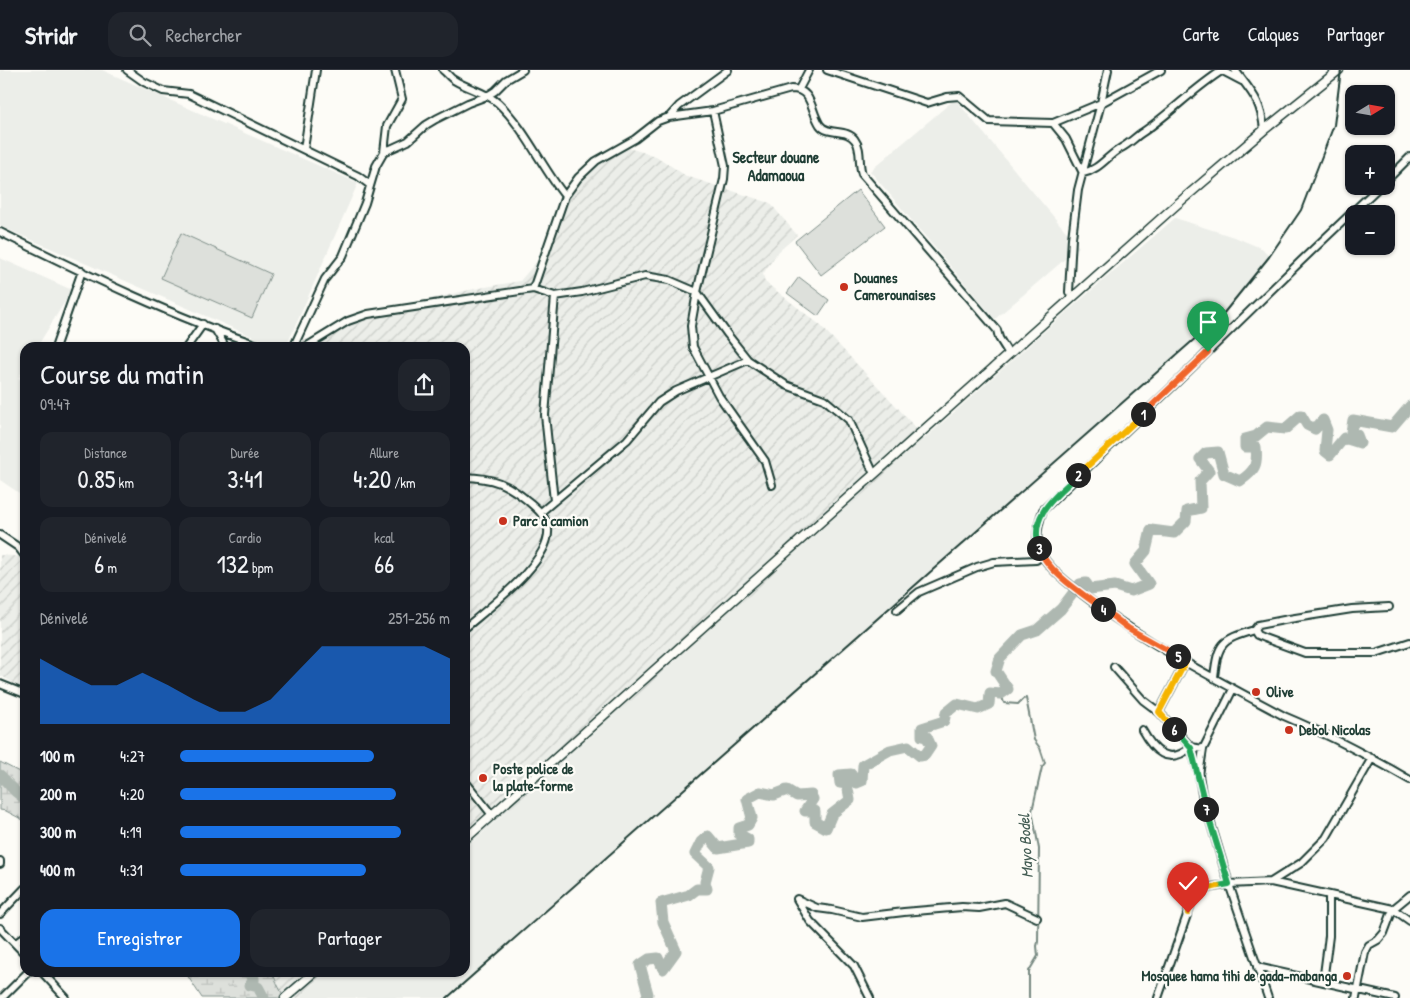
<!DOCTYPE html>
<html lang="fr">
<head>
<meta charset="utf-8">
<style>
  body { margin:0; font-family:"Patrick Hand",sans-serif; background:#20242c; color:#f1f3f6; height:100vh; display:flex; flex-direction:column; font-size:19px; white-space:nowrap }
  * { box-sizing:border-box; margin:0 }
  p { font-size:16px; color:#9ea1a6 }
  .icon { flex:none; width:28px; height:28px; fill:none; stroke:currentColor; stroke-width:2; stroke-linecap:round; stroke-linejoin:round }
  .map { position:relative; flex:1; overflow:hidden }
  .sheet { position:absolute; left:20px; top:272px; width:450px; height:635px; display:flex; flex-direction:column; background:#171b24; border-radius:15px; box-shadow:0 1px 4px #0004 }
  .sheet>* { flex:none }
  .needle { width:32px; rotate:79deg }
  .buttons { position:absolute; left:1345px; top:15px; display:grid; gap:10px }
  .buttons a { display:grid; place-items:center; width:50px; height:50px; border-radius:10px; background:#171b24; box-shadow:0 1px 4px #0004; font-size:25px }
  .pin { position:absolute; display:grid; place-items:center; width:42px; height:42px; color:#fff; margin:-51px -21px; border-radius:50% 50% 50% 0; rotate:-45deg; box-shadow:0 0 5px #0007 }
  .pin .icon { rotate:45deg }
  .km { position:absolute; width:25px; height:25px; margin:-12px; border-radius:50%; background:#222; color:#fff; font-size:14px; line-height:25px; text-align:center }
  .round { display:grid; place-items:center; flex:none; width:52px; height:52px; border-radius:15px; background:#20242c }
  .head { display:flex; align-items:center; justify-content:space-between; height:85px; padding:0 20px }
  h1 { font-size:28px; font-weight:600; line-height:38px }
  .stats { display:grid; grid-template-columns:repeat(3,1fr); gap:8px; height:85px; padding:5px 20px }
  .stats div { display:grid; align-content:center; border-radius:12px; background:#20242c; text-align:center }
  .stats b { font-size:25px; font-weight:600 }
  .stats small { font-size:14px; font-weight:400 }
  .stats p { font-size:14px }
  .chart { height:140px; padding:10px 20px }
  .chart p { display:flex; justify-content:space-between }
  .chart svg { width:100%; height:90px; margin-top:5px; fill:#1a73e8; opacity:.7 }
  .action { display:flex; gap:10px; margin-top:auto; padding:10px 20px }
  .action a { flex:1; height:58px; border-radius:15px; background:#1a73e8; color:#fff; font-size:20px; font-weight:600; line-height:58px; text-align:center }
  .action a+a { background:#20242c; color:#f1f3f6 }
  ul { padding:0 20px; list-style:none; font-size:16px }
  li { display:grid; grid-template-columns:80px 60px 1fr; align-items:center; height:38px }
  li i { height:12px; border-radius:6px; background:#1a73e8 }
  header { display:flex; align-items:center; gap:30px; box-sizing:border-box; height:70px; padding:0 25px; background:#171b24; border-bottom:1px solid #363941 }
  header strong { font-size:24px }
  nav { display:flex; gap:28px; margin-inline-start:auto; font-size:18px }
  .search { width:350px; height:45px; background:#20242c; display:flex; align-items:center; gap:12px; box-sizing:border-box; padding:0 18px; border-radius:15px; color:#9ea1a6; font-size:19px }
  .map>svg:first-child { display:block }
  .built { fill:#eceee9 }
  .industrial { fill:url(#industrial-furrows) }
  .green { fill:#dde0db; stroke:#7e8e88 }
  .wetland { fill:url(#wetland-marsh); stroke:#7e8e88 }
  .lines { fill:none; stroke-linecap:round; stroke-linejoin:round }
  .stream { stroke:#75877f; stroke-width:2 }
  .river { stroke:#aeb8b1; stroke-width:11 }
  .minor-casing { stroke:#1f3d34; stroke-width:10 }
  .major-casing { stroke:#1f3d34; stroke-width:11 }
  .minor { stroke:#fdfcf7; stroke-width:6 }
  .major { stroke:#fdfcf7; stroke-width:8 }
  .rail { stroke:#1f3d34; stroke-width:2 }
  .split-1-casing { stroke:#fff; stroke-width:10 }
  .split-2-casing { stroke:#fff; stroke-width:10 }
  .split-3-casing { stroke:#fff; stroke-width:10 }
  .split-4-casing { stroke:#fff; stroke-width:10 }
  .split-5-casing { stroke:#fff; stroke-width:10 }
  .split-6-casing { stroke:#fff; stroke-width:10 }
  .split-7-casing { stroke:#fff; stroke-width:10 }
  .split-8-casing { stroke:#fff; stroke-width:10 }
  .split-9-casing { stroke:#fff; stroke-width:10 }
  .split-1 { stroke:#f0652b; stroke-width:6 }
  .split-2 { stroke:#f5b400; stroke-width:6 }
  .split-3 { stroke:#22a559; stroke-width:6 }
  .split-4 { stroke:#f0652b; stroke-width:6 }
  .split-5 { stroke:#f0652b; stroke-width:6 }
  .split-6 { stroke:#f5b400; stroke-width:6 }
  .split-7 { stroke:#22a559; stroke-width:6 }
  .split-8 { stroke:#22a559; stroke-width:6 }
  .split-9 { stroke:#f5b400; stroke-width:6 }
  .poi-dot { fill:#c8321e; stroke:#fdfcf7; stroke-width:2 }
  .labels { text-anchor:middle; stroke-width:4.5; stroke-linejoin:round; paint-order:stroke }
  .poi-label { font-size:15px; font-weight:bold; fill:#1f3d34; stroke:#fdfcf7; text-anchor:start }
  .neighbourhood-label { font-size:16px; font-weight:bold; fill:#1f3d34; stroke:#fdfcf7 }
  .water-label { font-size:16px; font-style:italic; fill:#435c53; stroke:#fdfcf7 }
</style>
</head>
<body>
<header>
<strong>Stridr</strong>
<div class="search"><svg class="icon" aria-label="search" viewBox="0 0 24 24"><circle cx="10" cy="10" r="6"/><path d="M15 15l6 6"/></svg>Rechercher</div>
<nav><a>Carte</a><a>Calques</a><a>Partager</a></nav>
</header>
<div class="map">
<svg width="1410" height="928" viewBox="0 0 1410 928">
  <defs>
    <pattern id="industrial-furrows" width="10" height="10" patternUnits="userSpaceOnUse" patternTransform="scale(1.25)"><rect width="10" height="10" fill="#eceee9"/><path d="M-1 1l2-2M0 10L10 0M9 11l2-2" fill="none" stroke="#cacdc8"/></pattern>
    <pattern id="wetland-marsh" width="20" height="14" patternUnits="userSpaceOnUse" patternTransform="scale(1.25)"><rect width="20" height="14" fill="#dde0db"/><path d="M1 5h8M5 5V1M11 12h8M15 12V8" fill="none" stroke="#bdc1bd"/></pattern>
  </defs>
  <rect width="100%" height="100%" fill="#fdfcf7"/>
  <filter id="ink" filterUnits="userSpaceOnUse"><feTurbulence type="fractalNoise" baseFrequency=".02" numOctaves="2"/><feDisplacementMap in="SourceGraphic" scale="10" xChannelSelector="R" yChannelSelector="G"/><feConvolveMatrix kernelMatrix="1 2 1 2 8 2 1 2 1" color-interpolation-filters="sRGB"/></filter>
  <g filter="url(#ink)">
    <path class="built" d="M 0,0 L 102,0 L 358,113 L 286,277 L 276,277 L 0,156 Z
      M 955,29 L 1079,177 L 995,249 L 870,101 Z
      M 1175,148 L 1237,168 L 1263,179 L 1269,187 L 1223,244 L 447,928 L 298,928 L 327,903 L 465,902 L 465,779 L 1063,245 Z
      M 0,188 L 72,220 L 37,277 L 25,278 L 25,297 L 18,308 L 25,313 L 25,427 L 0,410 Z"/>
    <path class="industrial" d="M 628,78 L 656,86 L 686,106 L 770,133 L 797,165 L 777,183 L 763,204 L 765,212 L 820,255 L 898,338 L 925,369 L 465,779 L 465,278 L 252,278 L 309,269 L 383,240 L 474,219 L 520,211 L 544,183 L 562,127 L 594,90 Z
      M 0,485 L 25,487 L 25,620 L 0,605 Z
      M 272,903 L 327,903 L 298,928 L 286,928 L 280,923 L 279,915 Z"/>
    <path class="green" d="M 858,120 L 885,156 L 821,205 L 795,171 Z
      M 181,163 L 271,204 L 252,248 L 161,208 Z
      M 799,207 L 829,230 L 818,246 L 787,223 Z"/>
    <path class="wetland" d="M 0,692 L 25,705 L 25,751 L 6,741 L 0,740 Z
      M 185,902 L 272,903 C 277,911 279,921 286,928 L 202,928 Z"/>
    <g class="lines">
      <path class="stream" d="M 1001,624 L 1004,633 L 1018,634 L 1023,629 L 1026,628 L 1034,670 L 1040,678 L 1045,693 L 1042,697 L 1032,741 L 1039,779 L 1038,872 L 1037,876 L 1038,886 L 1029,901 L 1029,928"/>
      <path class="river" d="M 0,705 L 16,722 L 25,729
        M 247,902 L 254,908 L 254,911 L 250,915 L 258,917 L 264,928
        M 646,928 L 648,924 L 640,895 L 649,889 L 658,888 L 663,899 L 676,881 L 663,852 L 661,833 L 689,825 L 697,819 L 707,819 L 705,812 L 709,797 L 695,784 L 701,772 L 708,766 L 718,778 L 748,773 L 748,769 L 739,764 L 739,758 L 748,755 L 752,748 L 747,729 L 760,722 L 774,725 L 787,720 L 797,726 L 811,725 L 813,729 L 805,741 L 815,741 L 815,752 L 826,758 L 832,744 L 850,730 L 847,714 L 840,713 L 839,705 L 851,704 L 857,713 L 862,711 L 863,695 L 890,680 L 908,676 L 920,686 L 925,685 L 931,676 L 927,667 L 922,666 L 922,658 L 944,651 L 946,643 L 957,634 L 978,639 L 989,634 L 990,623 L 1001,624 L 1008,619 L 996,601 L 1000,588 L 1022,565 L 1037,560 L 1061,539 L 1080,514 L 1086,513 L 1090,519 L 1115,516 L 1131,521 L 1149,514 L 1135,494 L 1146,481 L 1151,460 L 1174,463 L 1186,451 L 1187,441 L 1201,438 L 1200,411 L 1209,401 L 1200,389 L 1206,383 L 1218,382 L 1224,404 L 1240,411 C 1255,401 1258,395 1256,377 L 1245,377 L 1245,369 L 1256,366 L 1267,357 L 1285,359 L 1301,345 L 1307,355 L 1315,359 L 1323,350 L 1327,360 L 1325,381 L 1330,385 L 1344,368 L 1360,373 L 1357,365 L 1351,362 L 1353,350 L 1392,357 L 1410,336"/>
      <g class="minor-casing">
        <path id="minor" d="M 127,0 L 144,12 L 163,21 L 189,24 L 358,106 L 370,115
          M 443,0 C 447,3 450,8 454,10 C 468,19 486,22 498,33 C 526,59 542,98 565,126
          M 827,0 L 927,33 L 947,27 L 959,26 L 989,51 L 1053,53 L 1101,33 L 1161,0
          M 1221,0 L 1242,11
          M 1235,0 C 1252,23 1261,30 1264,60
          M 799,19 L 809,0
          M 713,41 L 725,96 L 724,109 L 697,222 L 691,256 L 693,277 L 719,326 L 765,391 L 772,415
          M 669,47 L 679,36 L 728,0
          M 1053,53 L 1066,69 L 1083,103 C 1099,100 1107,86 1121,78 C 1129,74 1135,67 1143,62 C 1171,43 1194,18 1223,0
          M 304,79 L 316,0
          M 384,82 L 387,56 L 402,29 L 395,0
          M 1386,111 L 1410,87
          M 1380,116 L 1301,191 L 1174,315 L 1043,440 C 1038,454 1033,474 1043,487 C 1056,506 1076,519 1094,533 C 1153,577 1219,611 1284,646 C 1327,664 1369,686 1410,710
          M 0,162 C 87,205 175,248 267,278
          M 533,219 L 565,126 L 578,108 L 596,91 L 635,69 L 658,51 L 669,47 L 713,41 L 791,19 C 813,19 810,40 820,55 C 828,66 847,58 855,70 C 862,79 858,93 862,104 L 997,260 L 999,268 L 1009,284
          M 1069,222 L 1072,168 L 1078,120 L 1101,33 L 1108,0
          M 215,259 L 226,278
          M 55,278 L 82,201
          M 186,278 L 203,254
          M 293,278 L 325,209 L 343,186 L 365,133 L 376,96 L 384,82 L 408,71 L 426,55 L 436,49 L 468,33 L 487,26 L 495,21 L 506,10 L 523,0
          M 304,278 L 348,251 L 368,244 L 533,219 L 555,226 L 582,222 L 645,206 L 669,210 L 697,222 L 728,265 L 748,290 L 786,315 L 824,329 L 849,350 L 874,404
          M 465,407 C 493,408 506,413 528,431 C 536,438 543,443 547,454 C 558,487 487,539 465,558
          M 554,431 L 545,345 L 555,226
          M 541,442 L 627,370 L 659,332 L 676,321 L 748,290
          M 0,465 L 18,477 L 25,486
          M 1389,537 L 1352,539 L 1289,549 L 1258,555 L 1254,560 L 1257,565 L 1264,568 L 1305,583 L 1376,583 L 1410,572
          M 897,540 L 919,522 L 977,497 L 994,492 L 1036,490 L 1042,486
          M 1114,597 L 1143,630 L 1159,642 L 1191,677 L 1198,701
          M 1214,607 C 1218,573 1221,570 1254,560
          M 0,614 L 25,624
          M 1233,619 L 1203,679 L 1199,705 L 1202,724 L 1229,814 L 1268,928
          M 1159,642 L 1186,591
          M 1142,660 C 1153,680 1168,697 1191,677 L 1203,679
          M 465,711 L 492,745
          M 0,791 L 0,794
          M 1271,812 L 1301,793 L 1326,768 L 1372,688
          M 0,844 L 25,818
          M 0,858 L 25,884
          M 16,873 L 25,866
          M 1257,897 L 1395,928
          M 42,902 L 66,928
          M 1323,912 L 1329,866 L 1329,825
          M 2,928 L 28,902
          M 870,928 L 854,896 L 810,851 L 797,829 L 817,838 L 832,840 L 862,847 L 904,842 L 962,837 L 979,838 L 1005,833 L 1037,848
          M 1158,928 L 1193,828 L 1202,819 L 1229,814 L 1271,812 L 1393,839 L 1410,825
          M 1356,928 L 1365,882 L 1369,875 L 1378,870 L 1384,863 L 1393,839 L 1410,851"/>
      </g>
      <g class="major-casing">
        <path id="major" d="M 465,769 L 1175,136 L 1264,60 L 1339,0
          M 285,928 L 315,902"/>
      </g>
      <use href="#minor" class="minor"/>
      <use href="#major" class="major"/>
      <path class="rail" d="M 447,928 L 1223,244 L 1269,187 L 1301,140 L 1334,55 L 1341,0"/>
    </g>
  </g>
  <g class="lines" filter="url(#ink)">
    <g class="split-1-casing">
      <path id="split-1" d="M 1143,344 L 1208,282"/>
    </g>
    <g class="split-2-casing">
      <path id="split-2" d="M 1078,405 L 1143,344"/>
    </g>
    <g class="split-3-casing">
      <path id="split-3" d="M 1039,478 C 1029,444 1056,426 1078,405"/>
    </g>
    <g class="split-4-casing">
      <path id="split-4" d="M 1039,478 C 1047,502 1083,524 1103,539"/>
    </g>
    <g class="split-5-casing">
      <path id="split-5" d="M 1103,539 L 1128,558 L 1178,586"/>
    </g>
    <g class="split-6-casing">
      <path id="split-6" d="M 1174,659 L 1159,642 L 1186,591 L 1178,586"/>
    </g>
    <g class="split-7-casing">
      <path id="split-7" d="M 1174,659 L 1191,678 L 1206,739"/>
    </g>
    <g class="split-8-casing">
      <path id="split-8" d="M 1206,739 L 1229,814 L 1218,816"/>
    </g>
    <g class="split-9-casing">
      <path id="split-9" d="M 1188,843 C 1194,823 1198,820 1218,816"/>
    </g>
    <use href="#split-1" class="split-1"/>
    <use href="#split-2" class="split-2"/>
    <use href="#split-3" class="split-3"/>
    <use href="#split-4" class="split-4"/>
    <use href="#split-5" class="split-5"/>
    <use href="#split-6" class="split-6"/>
    <use href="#split-7" class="split-7"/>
    <use href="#split-8" class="split-8"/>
    <use href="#split-9" class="split-9"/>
  </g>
  <g class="poi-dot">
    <circle cx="844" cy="217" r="5"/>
    <circle cx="503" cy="451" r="5"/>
    <circle cx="1256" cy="622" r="5"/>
    <circle cx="1289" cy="660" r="5"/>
    <circle cx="483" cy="708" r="5"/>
    <circle cx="1347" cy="906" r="5"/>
  </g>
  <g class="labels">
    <g class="poi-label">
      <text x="854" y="213">Douanes<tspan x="854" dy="17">Camerounaises</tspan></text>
      <text x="513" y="456">Parc à camion</text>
      <text x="1266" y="627">Olive</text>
      <text x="1299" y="665">Debol Nicolas</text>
      <text x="493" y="704">Poste police de<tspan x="493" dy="17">la plate-forme</tspan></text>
      <text x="1337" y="911" text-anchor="end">Mosquee hama tihi de gada-mabanga</text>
    </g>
    <g class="neighbourhood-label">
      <text x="776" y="93">Secteur douane<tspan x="776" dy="18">Adamaoua</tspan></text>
    </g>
    <g class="water-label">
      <text transform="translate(1025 776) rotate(-93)" y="6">Mayo Bodel</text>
    </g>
  </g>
</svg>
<div class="buttons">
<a><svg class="needle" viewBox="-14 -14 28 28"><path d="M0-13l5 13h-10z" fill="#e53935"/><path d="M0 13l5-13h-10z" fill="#9ea1a6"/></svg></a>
<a>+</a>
<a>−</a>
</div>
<div class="pin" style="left:1208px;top:282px;background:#1e9e55"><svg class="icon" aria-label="arrive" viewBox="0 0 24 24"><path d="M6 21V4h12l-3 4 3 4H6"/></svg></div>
<div class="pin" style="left:1188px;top:843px;background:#d93025"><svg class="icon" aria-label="check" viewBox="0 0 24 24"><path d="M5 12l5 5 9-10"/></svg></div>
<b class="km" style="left:1143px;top:344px">1</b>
<b class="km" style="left:1078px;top:405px">2</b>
<b class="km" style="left:1039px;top:478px">3</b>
<b class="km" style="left:1103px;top:539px">4</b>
<b class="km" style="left:1178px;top:586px">5</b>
<b class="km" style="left:1174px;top:659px">6</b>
<b class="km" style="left:1206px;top:739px">7</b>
<section class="sheet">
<div class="head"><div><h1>Course du matin</h1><p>09:47</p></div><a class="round"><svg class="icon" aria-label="share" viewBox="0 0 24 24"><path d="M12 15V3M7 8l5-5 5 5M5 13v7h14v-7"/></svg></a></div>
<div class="stats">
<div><p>Distance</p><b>0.85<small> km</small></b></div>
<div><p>Durée</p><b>3:41</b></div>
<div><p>Allure</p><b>4:20<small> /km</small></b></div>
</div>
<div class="stats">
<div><p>Dénivelé</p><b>6<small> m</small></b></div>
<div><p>Cardio</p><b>132<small> bpm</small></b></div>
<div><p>kcal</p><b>66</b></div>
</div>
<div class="chart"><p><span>Dénivelé</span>251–256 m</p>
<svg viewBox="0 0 160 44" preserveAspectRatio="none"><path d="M0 44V12L10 19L20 25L30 25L40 19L50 25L60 32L70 38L80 38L90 32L100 19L110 6L120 6L130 6L140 6L150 6L160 12V44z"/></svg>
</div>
<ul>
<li><b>100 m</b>4:27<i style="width:72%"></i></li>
<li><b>200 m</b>4:20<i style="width:80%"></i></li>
<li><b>300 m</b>4:19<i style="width:82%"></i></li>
<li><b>400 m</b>4:31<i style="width:69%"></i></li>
</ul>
<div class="action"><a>Enregistrer</a><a>Partager</a></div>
</section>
</div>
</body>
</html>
